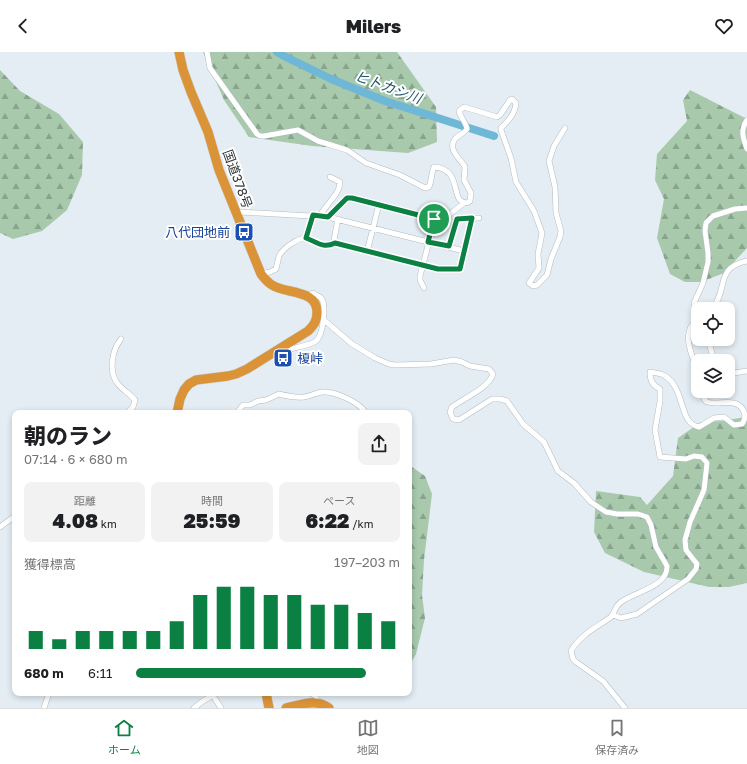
<!DOCTYPE html>
<html lang="ja">
<head>
<meta charset="utf-8">
<style>
  body { margin:0; font-family:"Golos Text","Noto Sans JP",sans-serif; background:#f2f2f2; color:#202124; height:100vh; display:flex; flex-direction:column; font-size:15px; white-space:nowrap }
  * { box-sizing:border-box; margin:0 }
  p { font-size:13px; color:#757577 }
  .icon { flex:none; width:22px; height:22px; fill:none; stroke:currentColor; stroke-width:2; stroke-linecap:round; stroke-linejoin:round }
  .map { position:relative; flex:1; overflow:hidden }
  .panel { position:absolute; left:12px; top:358px; width:400px; height:286px; display:flex; flex-direction:column; background:#fff; border-radius:8px; box-shadow:0 2px 6px #0003 }
  .panel>* { flex:none }
  .tools { position:absolute; left:691px; top:250px; display:grid; gap:8px }
  .tools a { display:grid; place-items:center; width:44px; height:44px; border-radius:8px; background:#fff; box-shadow:0 2px 6px #0003; font-size:20px }
  .pin { position:absolute; display:grid; place-items:center; width:34px; height:34px; color:#fff; margin:-17px; border:2px solid #fff; border-radius:50%; box-shadow:0 1px 4px #0007 }
  .round { display:grid; place-items:center; flex:none; width:42px; height:42px; border-radius:8px; background:#f2f2f2 }
  .overview { display:flex; align-items:center; justify-content:space-between; height:68px; padding:0 12px }
  h1 { font-size:22px; font-weight:800; line-height:30px }
  .stats { display:grid; grid-template-columns:repeat(3,1fr); gap:6px; height:68px; padding:4px 12px }
  .stats div { display:grid; align-content:center; border-radius:8px; background:#f2f2f2; text-align:center }
  .stats b { font-size:20px; font-weight:800 }
  .stats small { font-size:11px; font-weight:400 }
  .stats p { font-size:11px }
  .chart { height:112px; padding:8px 12px }
  .chart p { display:flex; justify-content:space-between }
  .chart svg { width:100%; height:72px; margin-top:4px; stroke:#0b8043; stroke-width:6 }
  ul { padding:0 12px; list-style:none; font-size:13px }
  li { display:grid; grid-template-columns:64px 48px 1fr; align-items:center; height:30px }
  li i { height:10px; border-radius:5px; background:#0b8043 }
  header { display:flex; justify-content:space-between; align-items:center; height:52px; padding:0 12px; background:#fff; font-size:18px; font-weight:800 }
  .dock { display:flex; justify-content:space-around; align-items:center; height:56px; border-top:1px solid #e0e0e0; background:#fff; font-size:11px; color:#757577 }
  .dock a { display:grid; justify-items:center; gap:2px }
  .dock .current { color:#0b8043 }
  .map>svg:first-child { display:block }
  .forest { fill:url(#forest-firs) }
  .lines { fill:none; stroke-linecap:round; stroke-linejoin:round }
  .river { stroke:#6fb7d7; stroke-width:8 }
  .street-casing { stroke:#b3bbc2; stroke-width:6 }
  .highway-casing { stroke:#c9cacb; stroke-width:10 }
  .street { stroke:#fff; stroke-width:5 }
  .highway { stroke:#db9338; stroke-width:9 }
  .route-casing { stroke:#fff; stroke-width:8 }
  .route { stroke:#0b8043; stroke-width:5 }
  .labels { text-anchor:middle; stroke-width:4; stroke-linejoin:round; paint-order:stroke }
  .street-label { font-size:13px; fill:#313537; stroke:#fff }
  .transit-label { font-size:13px; fill:#164399; stroke:#fff; text-anchor:end }
  .water-label { font-size:14px; font-style:italic; fill:#1b546b; stroke:#fff }
</style>
</head>
<body>
<header><svg class="icon" aria-label="back" viewBox="0 0 24 24"><path d="M15 5l-7 7 7 7"/></svg>Milers<svg class="icon" aria-label="heart" viewBox="0 0 24 24"><path d="M12 20l-8-8c-3-5 5-10 8-4 3-6 11-1 8 4z"/></svg></header>
<div class="map">
<svg width="747" height="656" viewBox="0 0 747 656">
  <defs>
    <pattern id="forest-firs" width="22" height="20" patternUnits="userSpaceOnUse"><rect width="22" height="20" fill="#a8c9ac"/><path d="M5 1l3.5 6h-7zM16 11l3.5 6h-7z" fill="#89a48d"/></pattern>
  </defs>
  <rect width="100%" height="100%" fill="#e4edf4"/>
  <path class="forest" d="M 203,0 L 397,0 L 436,55 L 437,90 L 408,101 L 312,94 L 249,85 L 224,48 Z
    M 0,18 L 20,39 L 59,62 L 83,90 L 82,123 L 67,158 L 42,179 L 13,187 L 0,181 Z
    M 690,38 L 747,67 L 747,196 L 724,221 L 701,230 L 685,230 L 670,222 L 657,186 L 664,147 L 655,128 L 657,102 L 687,69 L 683,48 Z
    M 746,365 L 747,365 L 747,531 L 729,535 L 709,535 L 644,520 L 605,501 L 594,480 L 596,439 L 640,445 L 647,453 L 673,424 L 678,386 L 701,370 L 721,369 Z
    M 409,413 L 425,424 L 432,442 L 424,508 L 422,543 L 425,566 L 416,602 L 409,615 Z"/>
  <g class="lines">
    <path class="river" d="M 277,0 L 284,4 L 331,27 L 385,49 L 494,84"/>
    <g class="street-casing">
      <path id="street" d="M 207,0 L 210,16 L 257,82 L 260,84 L 264,84 L 298,78 L 318,89 L 347,98 L 366,111 L 400,123 L 425,136 L 429,135 C 432,128 431,121 434,115 C 464,117 449,151 467,151 L 470,149 L 471,141 L 464,128 L 465,115 C 461,107 447,98 455,87 C 458,83 464,82 467,77 C 466,70 460,65 459,59 L 464,55 L 497,65 L 500,63 L 510,48 L 512,47 L 516,51 C 515,62 509,68 501,76 L 501,78 L 511,106 L 516,130 L 534,159 L 542,181 L 538,202 L 539,216 L 529,231 L 533,234 L 537,233 L 547,223 L 551,207 L 560,185 L 561,179 L 556,161 L 555,135 L 549,109 L 554,94 L 565,76
        M 747,68 C 740,78 743,86 747,97
        M 236,160 L 240,160 L 328,165 L 464,199
        M 319,164 L 336,142 L 339,136 L 340,130 L 330,125
        M 328,165 L 347,146 L 352,146 L 435,167
        M 306,186 C 317,190 323,197 335,191 L 438,217 L 460,217 L 472,166
        M 333,193 L 338,167
        M 449,194 L 457,167 L 479,166
        M 367,200 L 379,152
        M 261,222 L 270,220 L 276,217 C 277,213 278,208 279,204 C 283,196 298,186 306,186 L 313,163
        M 424,236 L 420,228 L 420,224 L 435,167 L 440,161 L 450,162 L 464,151
        M 712,257 C 729,237 714,216 747,209
        M 324,268 L 352,292 L 375,306 L 389,312 L 395,313 L 431,312 L 454,308 L 462,310 L 470,314 L 489,317 L 493,322 C 489,336 464,346 452,355 L 450,360 L 453,367 L 459,368 L 492,347 L 500,347 L 507,349 L 523,372 L 544,390 L 558,419 L 574,431 L 591,450 L 606,460 L 617,462 L 638,462 L 647,465 L 651,473 L 656,495 L 667,514 C 668,535 634,540 621,550 C 614,555 615,561 611,565 C 597,575 580,583 571,599 L 573,607 L 576,610 L 603,629 L 625,656
        M 698,268 C 679,279 693,305 698,321
        M 695,270 L 694,251 L 703,231 L 708,210 L 708,201 L 705,179 L 706,171 L 713,164 L 735,157 L 747,156
        M 121,287 C 112,298 108,320 118,332 C 123,338 130,342 135,348 L 133,355 L 127,361
        M 708,287 L 714,309
        M 283,299 C 291,296 310,294 316,289 C 323,283 327,253 321,246 C 319,244 315,243 313,241 L 306,244
        M 728,322 L 747,319
        M 239,361 L 239,358 L 243,353 L 250,353 L 258,349 L 266,348 L 279,342 C 287,344 296,346 304,345 C 310,344 316,341 322,340 C 335,339 359,350 366,361
        M 0,475 L 15,464
        M 613,563 L 621,566 L 637,562 L 688,527 L 696,517 L 697,512 L 686,498 L 685,488 L 690,470 L 704,438 L 707,411 L 702,405 L 694,404 L 686,407 L 660,405 L 655,378 L 660,349 L 660,337 C 652,333 650,328 650,320 C 655,321 661,321 665,324 C 686,337 678,371 699,375 L 714,366 L 724,365 L 734,373 L 742,372 C 745,368 746,365 744,360 C 738,344 719,354 707,350 C 703,348 703,343 702,339
        M 310,641 L 316,644 L 316,650
        M 212,642 L 221,656
        M 44,656 L 49,641
        M 194,656 L 203,649 L 217,641"/>
    </g>
    <g class="highway-casing">
      <path id="highway" d="M 177,361 L 180,347 L 184,338 L 189,332 L 196,328 L 228,324 L 236,322 L 247,317 L 308,279 C 314,273 317,269 317,260 C 317,237 285,242 272,233 C 267,230 264,226 261,222 L 219,118 L 208,80 L 191,40 L 183,18 L 179,0
        M 266,641 L 269,656
        M 286,656 C 302,653 315,646 329,656"/>
    </g>
    <use href="#street" class="street"/>
    <use href="#highway" class="highway"/>
  </g>
  <g class="lines">
    <g class="route-casing">
      <path id="route" d="M 347,146 L 352,146 L 434,167 L 428,190 L 449,194 L 457,167 L 472,166 L 460,217 L 438,217 L 335,191 C 323,197 317,190 306,186 L 313,163 L 328,165 Z"/>
    </g>
    <use href="#route" class="route"/>
  </g>
  <defs>
    <g id="bus-square" transform="scale(1)"><rect x="-9" y="-9" width="18" height="18" rx="4" fill="#1a4fb4" stroke="#fff"/><path d="M-5-6H5V4H4V6H2V4H-2V6H-4V4H-5ZM-3.5-4V0h7V-4ZM-3.5 1.2v1.5H-2V1.2ZM2 1.2v1.5H3.5V1.2Z" fill="#fff"/></g>
  </defs>
  <g fill-rule="evenodd">
    <use href="#bus-square" x="244" y="180"/>
    <use href="#bus-square" x="283" y="306"/>
  </g>
  <g class="labels">
    <g class="street-label">
      <text transform="translate(238 127) rotate(70)" y="5">国道378号</text>
    </g>
    <g class="transit-label">
      <text x="230" y="185">八代団地前</text>
      <text x="297" y="311" text-anchor="start">榎峠</text>
    </g>
    <g class="water-label">
      <text transform="translate(388 35) rotate(20)" y="5">ヒトカシ川</text>
    </g>
  </g>
</svg>
<div class="tools">
<a><svg class="icon" aria-label="locate" viewBox="0 0 24 24"><circle cx="12" cy="12" r="6"/><path d="M12 2v4M12 18v4M2 12h4M18 12h4"/></svg></a>
<a><svg class="icon" aria-label="layers" viewBox="0 0 24 24"><path d="M12 4l9 5-9 5-9-5zM3 14l9 5 9-5"/></svg></a>
</div>
<div class="pin" style="left:434px;top:167px;background:#1e9e55"><svg class="icon" aria-label="arrive" viewBox="0 0 24 24"><path d="M6 21V4h12l-3 4 3 4H6"/></svg></div>
<section class="panel">
<div class="overview"><div><h1>朝のラン</h1><p>07:14 · 6 × 680 m</p></div><a class="round"><svg class="icon" aria-label="share" viewBox="0 0 24 24"><path d="M12 15V3M7 8l5-5 5 5M5 13v7h14v-7"/></svg></a></div>
<div class="stats">
<div><p>距離</p><b>4.08<small> km</small></b></div>
<div><p>時間</p><b>25:59</b></div>
<div><p>ペース</p><b>6:22<small> /km</small></b></div>
</div>
<div class="chart"><p><span>獲得標高</span>197–203 m</p>
<svg viewBox="0 0 160 44" preserveAspectRatio="none"><path d="M5 44V33M15 44V38M25 44V33M35 44V33M45 44V33M55 44V33M65 44V27M75 44V11M85 44V6M95 44V6M105 44V11M115 44V11M125 44V17M135 44V17M145 44V22M155 44V27"/></svg>
</div>
<ul>
<li><b>680 m</b>6:11<i style="width:87%"></i></li>
</ul>
</section>
</div>
<nav class="dock">
<a class="current"><svg class="icon" aria-label="home" viewBox="0 0 24 24"><path d="M3 11l9-7 9 7M6 9v11h12V9"/></svg>ホーム</a>
<a><svg class="icon" aria-label="map" viewBox="0 0 24 24"><path d="M3 6l6-2 6 2 6-2v14l-6 2-6-2-6 2zM9 4v14M15 6v14"/></svg>地図</a>
<a><svg class="icon" aria-label="saved" viewBox="0 0 24 24"><path d="M7 4h10v16l-5-4-5 4z"/></svg>保存済み</a>
</nav>
</body>
</html>
